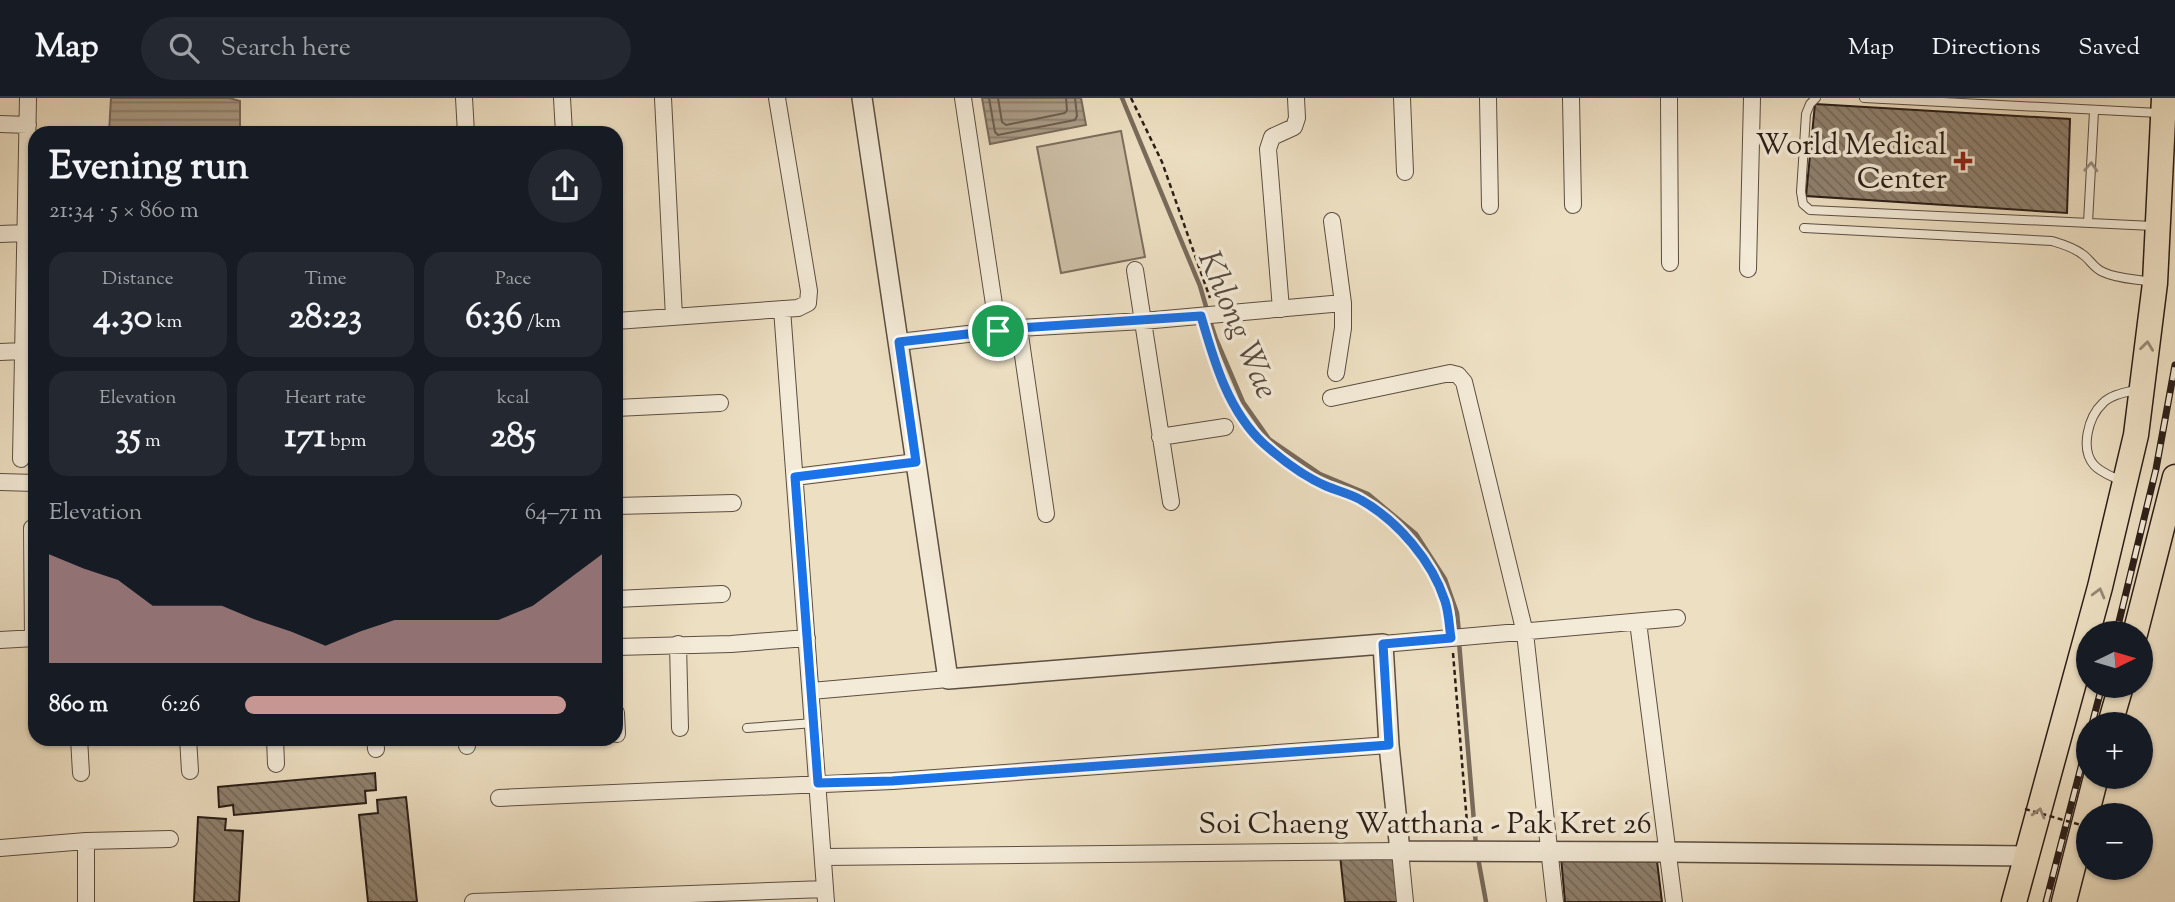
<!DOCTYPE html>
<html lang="en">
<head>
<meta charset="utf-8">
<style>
  body { margin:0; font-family:"Sorts Mill Goudy",serif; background:#242831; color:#f1f3f6; height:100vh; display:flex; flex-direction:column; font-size:26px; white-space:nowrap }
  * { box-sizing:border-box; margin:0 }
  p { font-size:23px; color:#9ea1a6 }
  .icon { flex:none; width:38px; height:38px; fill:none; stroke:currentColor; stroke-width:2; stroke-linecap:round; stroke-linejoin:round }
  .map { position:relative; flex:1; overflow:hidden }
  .drawer { position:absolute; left:28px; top:28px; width:595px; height:620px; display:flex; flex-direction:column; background:#171b24; border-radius:21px; box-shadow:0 2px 5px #0004 }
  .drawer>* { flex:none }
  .needle { width:46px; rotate:85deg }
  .controls { position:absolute; left:2076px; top:523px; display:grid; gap:14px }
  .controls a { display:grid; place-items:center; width:77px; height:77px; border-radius:50%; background:#171b24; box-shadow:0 2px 5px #0004; font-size:35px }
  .pin { position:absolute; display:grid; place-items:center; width:60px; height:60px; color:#fff; margin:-30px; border:4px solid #fff; border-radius:50%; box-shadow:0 2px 7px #0007 }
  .round { display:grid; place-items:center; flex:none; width:74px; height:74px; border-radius:37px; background:#242831 }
  .head { display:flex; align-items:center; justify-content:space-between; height:119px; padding:0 21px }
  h1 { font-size:38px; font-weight:800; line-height:52px }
  .figures { display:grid; grid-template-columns:repeat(3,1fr); gap:10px; height:119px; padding:7px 21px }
  .figures div { display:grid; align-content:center; border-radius:18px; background:#242831; text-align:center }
  .figures b { font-size:35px; font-weight:800 }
  .figures small { font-size:19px; font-weight:400 }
  .figures p { font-size:19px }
  .chart { height:196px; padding:14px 21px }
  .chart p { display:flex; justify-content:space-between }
  .chart svg { width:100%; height:126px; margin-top:7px; fill:#c59692; opacity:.7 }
  ul { padding:0 21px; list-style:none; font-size:23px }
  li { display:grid; grid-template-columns:112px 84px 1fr; align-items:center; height:52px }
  li i { height:18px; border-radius:9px; background:#c59692 }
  header { display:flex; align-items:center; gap:42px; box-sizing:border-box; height:98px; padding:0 35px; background:#171b24; border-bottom:2px solid #363941 }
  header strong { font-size:33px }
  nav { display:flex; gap:38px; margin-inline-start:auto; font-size:24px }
  .search { width:490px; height:63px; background:#242831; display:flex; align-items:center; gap:18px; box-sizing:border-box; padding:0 24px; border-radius:38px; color:#9ea1a6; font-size:26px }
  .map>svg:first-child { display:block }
  .garden { fill:#ccbea5; stroke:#7c6e5e; stroke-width:2 }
  .water { fill:url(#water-rules); stroke:#786a5b; stroke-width:2 }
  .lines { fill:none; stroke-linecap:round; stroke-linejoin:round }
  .shore { stroke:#6b5e50; stroke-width:2 }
  .stream { stroke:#786a5b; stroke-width:4.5 }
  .building { fill:url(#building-back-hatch); stroke:#2b1e18; stroke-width:2 }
  .service-casing { stroke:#5c4e42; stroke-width:10 }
  .minor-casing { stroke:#5c4e42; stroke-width:18 }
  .tertiary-casing { stroke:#5c4e42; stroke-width:22 }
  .primary-casing { stroke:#2b1e18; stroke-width:27 }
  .path { stroke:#2b1e18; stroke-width:2.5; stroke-dasharray:5 3.5; stroke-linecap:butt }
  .service { stroke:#f3ead7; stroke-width:8 }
  .minor { stroke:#f3ead7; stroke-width:16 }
  .tertiary { stroke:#f3ead7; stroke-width:19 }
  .primary { stroke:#eddfc2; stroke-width:24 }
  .rail-casing { stroke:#2b1e18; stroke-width:7 }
  .rail { stroke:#f3ead7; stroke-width:4.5; stroke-dasharray:13; stroke-linecap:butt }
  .path-bridge { stroke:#2b1e18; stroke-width:2.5; stroke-dasharray:5 3.5; stroke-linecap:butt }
  .oneway { stroke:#998e81 }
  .oneway2 { stroke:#968876 }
  .route-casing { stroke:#fff; stroke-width:14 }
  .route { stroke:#1a73e8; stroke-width:9 }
  .poi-dot { fill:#8f2418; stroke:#f3ead7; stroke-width:2.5 }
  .labels { text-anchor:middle; stroke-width:7; stroke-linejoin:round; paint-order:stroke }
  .poi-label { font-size:30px; fill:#2b1e18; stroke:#f3ead7; text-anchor:end }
  .street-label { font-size:30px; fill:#2b1e18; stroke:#f3ead7 }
  .water-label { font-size:32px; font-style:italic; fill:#584a3f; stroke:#f3ead7 }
</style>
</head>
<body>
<header>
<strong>Map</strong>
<div class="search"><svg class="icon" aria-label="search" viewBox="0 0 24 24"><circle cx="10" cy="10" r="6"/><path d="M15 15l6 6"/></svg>Search here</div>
<nav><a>Map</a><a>Directions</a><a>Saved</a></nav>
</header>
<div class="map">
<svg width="2175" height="804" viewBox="0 0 2175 804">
  <defs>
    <pattern id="water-rules" width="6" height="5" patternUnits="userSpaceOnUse" patternTransform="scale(1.75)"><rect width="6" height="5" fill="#ab9d88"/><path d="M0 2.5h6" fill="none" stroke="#8b7f6e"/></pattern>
    <pattern id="building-back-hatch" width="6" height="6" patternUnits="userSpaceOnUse" patternTransform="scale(1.75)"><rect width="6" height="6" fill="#908270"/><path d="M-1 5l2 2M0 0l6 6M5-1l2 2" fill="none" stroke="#766a5b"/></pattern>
  </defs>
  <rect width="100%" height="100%" fill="#eddfc2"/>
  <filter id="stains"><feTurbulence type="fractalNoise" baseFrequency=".00286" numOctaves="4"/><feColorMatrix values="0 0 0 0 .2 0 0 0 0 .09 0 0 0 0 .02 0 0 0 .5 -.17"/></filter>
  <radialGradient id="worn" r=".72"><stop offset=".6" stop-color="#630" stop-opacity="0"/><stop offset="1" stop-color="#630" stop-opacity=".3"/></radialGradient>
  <path class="garden" d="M 1121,33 L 1145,159 L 1061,175 L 1037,49 Z"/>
  <path class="water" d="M 111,0 L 229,0 L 240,3 L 240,35 L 109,35 Z
    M 982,0 L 1081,0 L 1086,27 L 990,46 Z"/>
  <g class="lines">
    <path class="shore" d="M 989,0 L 995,34 L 998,37 L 1075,22 L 1077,18 L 1075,0
      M 998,0 L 1002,24 L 1006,27 L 1065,15 L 1067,12 L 1066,0"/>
    <path class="stream" d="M 1122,0 L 1200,188 L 1207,212
      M 1209,220 L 1216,241 L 1243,304 L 1269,341 L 1320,376 L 1368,396 L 1416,436 L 1445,481 L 1457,515 L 1459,535
      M 1459,544 L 1476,748
      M 1478,760 L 1486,804"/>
  </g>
  <path class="building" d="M 1815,6 L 2070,21 L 2067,115 L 1806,98 Z
    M 375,675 L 376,692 L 365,693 L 366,705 L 234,717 L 233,707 L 219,709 L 218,689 Z
    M 406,699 L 417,804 L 368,804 L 359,717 L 378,715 L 377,702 Z
    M 198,719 L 226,721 L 225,732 L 243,733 L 239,804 L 194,804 Z
    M 1340,757 L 1396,757 L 1400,804 L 1345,804 Z
    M 1561,759 L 1657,763 L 1662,804 L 1565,804 Z"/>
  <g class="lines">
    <g class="service-casing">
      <path id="service" d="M 1816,0 L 1810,6 L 1806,16 L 1801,94 L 1803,106 L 1810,112 L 2153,128
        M 1864,0 L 2159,15
        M 2088,125 L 2094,13
        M 1804,130 L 2052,143 C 2062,146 2073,149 2082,156 C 2090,161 2093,170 2103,174 C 2117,181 2136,181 2152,184
        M 2123,384 C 2114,379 2101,375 2094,367 C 2080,351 2088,319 2103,305 C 2112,296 2128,294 2139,291
        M 747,630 L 814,625"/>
    </g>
    <g class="minor-casing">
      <path id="minor" d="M 464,0 L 466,35
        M 562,0 L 564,35
        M 663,0 L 674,219
        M 963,0 L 998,233
        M 1402,0 L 1405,74
        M 1488,0 L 1490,108
        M 1571,0 L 1573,107
        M 1669,0 L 1670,165
        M 0,26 L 28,27
        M 1332,123 L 1343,205 L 1343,230 L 1336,275
        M 0,136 L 25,135
        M 1748,171 L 1752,0
        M 1135,172 L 1171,404
        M 782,211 L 826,804
        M 1281,211 L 1268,51 L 1272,39 L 1294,29 L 1297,20 L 1296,0
        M 616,223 L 798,210 L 808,205 L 809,193 L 777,0
        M 1019,230 L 1046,416
        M 899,244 L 1019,230 L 1143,223 L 1343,205
        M 0,254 L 23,253
        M 1331,300 L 1450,275 L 1458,277 L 1464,284 L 1525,535 L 1555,804
        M 616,310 L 720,305
        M 1160,339 L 1225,329
        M 21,361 L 28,0
        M 795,379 L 916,364
        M 0,384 L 35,385
        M 616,408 L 733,405
        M 32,430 L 33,540
        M 616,501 L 722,496
        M 1638,524 L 1674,804
        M 0,542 L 35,540
        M 678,546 L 680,630
        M 1383,546 L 1677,520
        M 616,549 L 731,546 L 807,540
        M 811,593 L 948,581
        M 616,615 L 617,636
        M 79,640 L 81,675
        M 188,640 L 190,673
        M 275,640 L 276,666
        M 375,640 L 376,651
        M 467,640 L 467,648
        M 499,700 L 893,683 L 1389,647
        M 86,743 L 86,804
        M 0,750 L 86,743 L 170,741
        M 824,759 L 1400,753 L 1405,804
        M 473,804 L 825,791"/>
    </g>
    <g class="tertiary-casing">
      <path id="tertiary" d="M 862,0 L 948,581 L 1383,546 L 1389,647 L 1400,753 L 1668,754 L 2027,758"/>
    </g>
    <g class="primary-casing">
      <path id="primary" d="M 2135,536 L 2175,379
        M 2110,626 L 2121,588
        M 2014,804 L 2100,489 L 2136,337 L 2155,185 L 2164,0
        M 2064,804 L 2096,679"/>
    </g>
    <path class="path" d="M 1131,0 L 1162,64 L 1210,200
      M 1204,231 C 1216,273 1232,312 1262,344 C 1278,361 1302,376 1323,387 C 1334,392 1346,395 1358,400 C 1395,417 1433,464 1445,503 C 1447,510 1447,518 1449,524
      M 1453,555 L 1468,737"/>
    <use href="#service" class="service"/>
    <use href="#minor" class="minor"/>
    <use href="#tertiary" class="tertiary"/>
    <use href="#primary" class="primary"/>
    <g class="rail-casing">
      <path id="rail" d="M 2116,536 L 2156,371 L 2175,267
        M 2092,626 L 2102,588
        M 2046,804 L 2088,642"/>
    </g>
    <use href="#rail" class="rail"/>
    <path class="path-bridge" d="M 2025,711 L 2088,729"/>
  </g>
  <defs><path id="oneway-chevron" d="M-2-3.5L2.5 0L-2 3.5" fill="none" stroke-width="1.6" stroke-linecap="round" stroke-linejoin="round" transform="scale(1.75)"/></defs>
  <use class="oneway" href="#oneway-chevron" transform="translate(2091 69) rotate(-87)"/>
  <g class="oneway2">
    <use href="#oneway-chevron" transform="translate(2147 248) rotate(-83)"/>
    <use href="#oneway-chevron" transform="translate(2099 495) rotate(-75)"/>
    <use href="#oneway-chevron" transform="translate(2039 715) rotate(-75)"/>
  </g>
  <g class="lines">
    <g class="route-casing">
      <path id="route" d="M 1201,218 C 1214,263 1228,313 1264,346 C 1282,362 1305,379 1326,388 C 1338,393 1351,396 1361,402 C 1398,423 1432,463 1445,503 C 1449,515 1449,528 1451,540 L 1383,546 L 1389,647 L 892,683 L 818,685 L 795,379 L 916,364 L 899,244 L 1019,230 Z"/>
    </g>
    <use href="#route" class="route"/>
  </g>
  <path class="poi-dot" d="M1959.5 52.5h7v7h7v7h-7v7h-7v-7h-7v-7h7z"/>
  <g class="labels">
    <g class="poi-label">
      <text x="1947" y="56">World Medical<tspan x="1947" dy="34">Center</tspan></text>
    </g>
    <g class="street-label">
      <text x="1425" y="735">Soi Chaeng Watthana - Pak Kret 26</text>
    </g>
    <g class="water-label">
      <text transform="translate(1239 226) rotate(67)" y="11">Khlong Wae</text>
    </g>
  </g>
  <rect width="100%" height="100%" filter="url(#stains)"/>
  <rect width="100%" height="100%" fill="url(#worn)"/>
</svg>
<div class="controls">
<a><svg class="needle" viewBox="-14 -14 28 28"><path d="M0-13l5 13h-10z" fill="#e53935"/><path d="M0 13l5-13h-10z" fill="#9ea1a6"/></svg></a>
<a>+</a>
<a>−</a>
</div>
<div class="pin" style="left:998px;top:233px;background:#1e9e55"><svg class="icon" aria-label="arrive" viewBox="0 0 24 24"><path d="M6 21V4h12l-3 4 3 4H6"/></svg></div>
<section class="drawer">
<div class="head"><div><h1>Evening run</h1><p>21:34 · 5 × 860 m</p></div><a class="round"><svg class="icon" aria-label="share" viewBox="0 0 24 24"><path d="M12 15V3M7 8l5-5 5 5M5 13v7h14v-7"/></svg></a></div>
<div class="figures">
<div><p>Distance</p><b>4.30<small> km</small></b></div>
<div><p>Time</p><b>28:23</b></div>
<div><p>Pace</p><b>6:36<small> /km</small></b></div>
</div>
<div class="figures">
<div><p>Elevation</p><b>35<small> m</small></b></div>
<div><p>Heart rate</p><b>171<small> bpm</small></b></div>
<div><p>kcal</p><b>285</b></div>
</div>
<div class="chart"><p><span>Elevation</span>64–71 m</p>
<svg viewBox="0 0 160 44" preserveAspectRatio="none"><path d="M0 44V6L10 11L20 15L30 24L40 24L50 24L60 29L70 33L80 38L90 33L100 29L110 29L120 29L130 29L140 24L150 15L160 6V44z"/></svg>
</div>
<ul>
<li><b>860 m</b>6:26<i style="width:90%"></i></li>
</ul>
</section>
</div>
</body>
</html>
